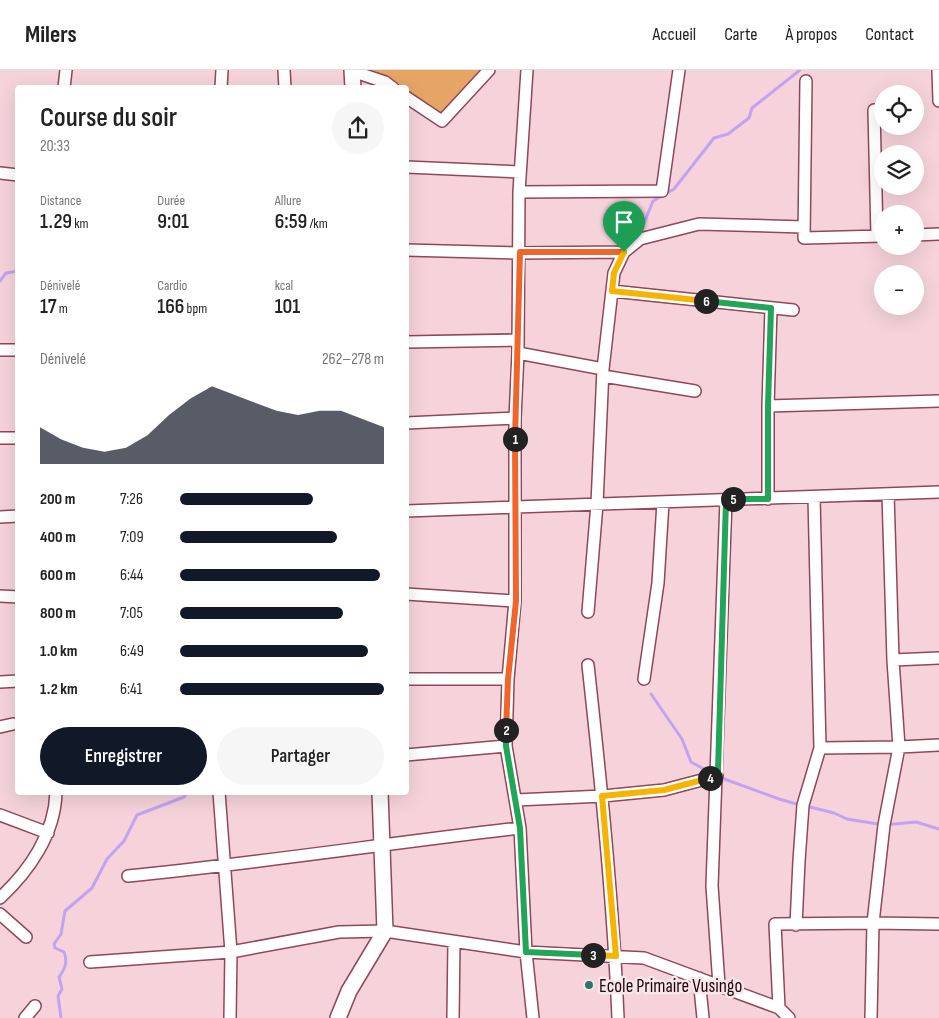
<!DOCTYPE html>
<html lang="fr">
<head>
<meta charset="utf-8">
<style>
  body { margin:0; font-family:"Sofia Sans Condensed",sans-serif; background:#f6f6f6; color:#222; height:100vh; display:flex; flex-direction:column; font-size:19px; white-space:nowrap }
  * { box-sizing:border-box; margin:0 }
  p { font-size:16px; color:#767676 }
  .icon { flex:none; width:28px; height:28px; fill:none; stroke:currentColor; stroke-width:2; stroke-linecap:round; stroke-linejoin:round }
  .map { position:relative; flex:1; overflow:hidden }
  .drawer { position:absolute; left:15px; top:15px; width:394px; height:710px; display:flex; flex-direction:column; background:#fff; border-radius:5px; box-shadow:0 5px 20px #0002 }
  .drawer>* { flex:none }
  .controls { position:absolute; left:874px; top:15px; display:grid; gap:10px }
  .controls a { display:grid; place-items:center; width:50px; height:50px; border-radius:50%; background:#fff; box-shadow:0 5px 20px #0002; font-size:25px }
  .pin { position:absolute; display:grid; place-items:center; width:42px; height:42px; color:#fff; margin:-51px -21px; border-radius:50% 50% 50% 0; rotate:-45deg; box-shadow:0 0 5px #0007 }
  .pin .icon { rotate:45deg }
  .km { position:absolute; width:25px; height:25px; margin:-12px; border-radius:50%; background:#222; color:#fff; font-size:14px; line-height:25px; text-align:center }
  .round { display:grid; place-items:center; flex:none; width:52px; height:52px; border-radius:26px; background:#f6f6f6 }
  .overview { display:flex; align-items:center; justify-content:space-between; height:85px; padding:0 25px }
  h1 { font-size:28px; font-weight:600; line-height:38px }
  .figures { display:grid; grid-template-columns:repeat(3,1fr); gap:8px; height:85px; padding:5px 25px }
  .figures div { display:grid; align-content:center }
  .figures b { font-size:21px; font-weight:600 }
  .figures small { font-size:14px; font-weight:400 }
  .figures p { font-size:14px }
  .chart { height:140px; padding:10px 25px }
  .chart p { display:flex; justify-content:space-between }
  .chart svg { width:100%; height:90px; margin-top:5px; fill:#111827; opacity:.7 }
  .cta { display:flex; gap:10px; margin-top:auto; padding:10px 25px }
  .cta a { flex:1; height:58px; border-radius:30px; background:#111827; color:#fff; font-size:20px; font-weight:600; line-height:58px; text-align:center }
  .cta a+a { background:#f6f6f6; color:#222 }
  ul { padding:0 25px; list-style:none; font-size:16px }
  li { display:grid; grid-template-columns:80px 60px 1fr; align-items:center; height:38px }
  li i { height:12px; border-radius:6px; background:#111827 }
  header { display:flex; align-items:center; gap:30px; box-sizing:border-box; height:70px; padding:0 25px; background:#fff; border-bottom:1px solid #e0e0e0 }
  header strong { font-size:24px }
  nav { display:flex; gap:28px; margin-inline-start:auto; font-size:18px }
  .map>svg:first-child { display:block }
  .green { fill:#e6a465 }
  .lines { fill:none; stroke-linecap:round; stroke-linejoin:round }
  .stream { stroke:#c4a2f2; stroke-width:3 }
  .street-casing { stroke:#8f475b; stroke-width:14 }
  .secondary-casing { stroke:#8f475b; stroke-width:18 }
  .street { stroke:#fff; stroke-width:11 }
  .secondary { stroke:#fff; stroke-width:15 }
  .split-1-casing { stroke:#fff; stroke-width:10 }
  .split-2-casing { stroke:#fff; stroke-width:10 }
  .split-3-casing { stroke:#fff; stroke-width:10 }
  .split-4-casing { stroke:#fff; stroke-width:10 }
  .split-5-casing { stroke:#fff; stroke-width:10 }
  .split-6-casing { stroke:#fff; stroke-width:10 }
  .split-7-casing { stroke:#fff; stroke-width:10 }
  .split-1 { stroke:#f0652b; stroke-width:6 }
  .split-2 { stroke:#f0652b; stroke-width:6 }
  .split-3 { stroke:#22a559; stroke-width:6 }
  .split-4 { stroke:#f5b400; stroke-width:6 }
  .split-5 { stroke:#22a559; stroke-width:6 }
  .split-6 { stroke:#22a559; stroke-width:6 }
  .split-7 { stroke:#f5b400; stroke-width:6 }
  .poi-dot { fill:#2f756c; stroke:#f7e6e9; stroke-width:2 }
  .labels { text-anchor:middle; stroke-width:5; stroke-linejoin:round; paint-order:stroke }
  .poi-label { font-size:19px; fill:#21060e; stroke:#f7e6e9; text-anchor:start }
</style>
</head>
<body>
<header>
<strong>Milers</strong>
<nav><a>Accueil</a><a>Carte</a><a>À propos</a><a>Contact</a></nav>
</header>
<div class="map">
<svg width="939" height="948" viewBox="0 0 939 948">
  <rect width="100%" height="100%" fill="#f6d3db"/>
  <path class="green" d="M 371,0 L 482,0 L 439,45 L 406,23 L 406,18 L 397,17 Z"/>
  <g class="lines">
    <path class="stream" d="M 642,158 L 653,131 L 674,119 L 714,68 L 728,64 L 749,48 L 752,38 L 800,0
      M 0,211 L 6,203 L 18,201
      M 651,624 L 682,669 L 691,692 L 713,704
      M 719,707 L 779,729 L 800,735
      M 806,736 L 834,743 L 847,749 L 884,755 L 916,752 L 939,759
      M 61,948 L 58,926 L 62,919 L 59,907 C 65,899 68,892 64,882 L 55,878 L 54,874 L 61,864 L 65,841 L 92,818 L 107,789 L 124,771 L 137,745 L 184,727 L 188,722"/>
    <g class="street-casing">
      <path id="street" d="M 284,0 L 285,18
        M 527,0 L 519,122 L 518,283 L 515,348 L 515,531 L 508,609 L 506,676 L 520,758 L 526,882 L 533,948
        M 938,0 L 939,31
        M 352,1 L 385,12 L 393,18
        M 806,11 L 804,168 L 882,166
        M 64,18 L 66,0
        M 221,18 L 222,0
        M 406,27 L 442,51 L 489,0
        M 874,40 L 877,166
        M 406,97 L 520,102
        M 0,103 L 18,105
        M 519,122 L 662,121 L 679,0
        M 915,165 L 939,164
        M 406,180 L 520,183 L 624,182
        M 612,221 L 793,240
        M 406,272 L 517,270
        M 0,280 L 18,280
        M 518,283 L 603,299
        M 603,306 L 695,321
        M 768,336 L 939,331
        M 406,353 L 515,348
        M 0,368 L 18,368
        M 768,429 L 768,336 L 771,238
        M 406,441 L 939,422
        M 0,447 L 18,446
        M 406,524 L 515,531
        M 0,526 L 18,527
        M 588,542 L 597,434 L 603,299 L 614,203 L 624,182 L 640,169 L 699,154 L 804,157
        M 893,590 L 939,588
        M 588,595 C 601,713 613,830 618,948
        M 406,609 L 508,609
        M 644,609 L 658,513 L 663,432
        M 0,612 L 18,611
        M 0,657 L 13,654
        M 820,678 L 899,677 L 939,675
        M 406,685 L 506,676
        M 219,722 L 231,882 L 230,948
        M 516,730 L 603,726 L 664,720 L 717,706
        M 0,745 L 48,763
        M 128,806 C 259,793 389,773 520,758
        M 0,828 C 29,801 55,764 56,722
        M 0,844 L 26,867
        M 796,855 L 799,791 L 803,735 L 820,678 L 814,427
        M 90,892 L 231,882 L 339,862 L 385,861 L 526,882 L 644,888 L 779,938 L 789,948
        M 699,908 L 703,948
        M 719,915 L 712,816 L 726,430
        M 779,938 L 775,854 L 873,853 L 939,854
        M 25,948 L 35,936
        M 453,948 L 454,872
        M 871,948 L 873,853 L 884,755 L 899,677 L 893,590 L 888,424"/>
    </g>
    <g class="secondary-casing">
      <path id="secondary" d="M 352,0 L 353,18
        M 338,948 L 349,921 L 385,861 L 380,722"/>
    </g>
    <use href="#street" class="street"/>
    <use href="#secondary" class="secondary"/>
  </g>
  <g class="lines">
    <g class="split-1-casing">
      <path id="split-1" d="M 515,369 L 520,182 L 624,182"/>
    </g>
    <g class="split-2-casing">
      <path id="split-2" d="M 506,660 L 508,609 L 516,531 L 515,369"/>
    </g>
    <g class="split-3-casing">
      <path id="split-3" d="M 506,660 L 506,676 L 520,758 L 526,882 L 593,885"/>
    </g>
    <g class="split-4-casing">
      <path id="split-4" d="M 593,885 L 616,886 L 602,726 L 664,720 L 710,708"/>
    </g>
    <g class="split-5-casing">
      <path id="split-5" d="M 710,708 L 717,706 L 718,701 L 726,430 L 733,429"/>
    </g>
    <g class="split-6-casing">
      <path id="split-6" d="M 706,231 L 771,238 L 768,336 L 768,429 L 733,429"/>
    </g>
    <g class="split-7-casing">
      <path id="split-7" d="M 624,182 L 614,203 L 612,221 L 706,231"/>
    </g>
    <use href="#split-1" class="split-1"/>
    <use href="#split-2" class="split-2"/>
    <use href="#split-3" class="split-3"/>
    <use href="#split-4" class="split-4"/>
    <use href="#split-5" class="split-5"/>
    <use href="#split-6" class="split-6"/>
    <use href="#split-7" class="split-7"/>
  </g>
  <circle class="poi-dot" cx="589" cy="915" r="5"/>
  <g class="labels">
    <g class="poi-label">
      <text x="599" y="922">Ecole Primaire Vusingo</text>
    </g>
  </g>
</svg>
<div class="controls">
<a><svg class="icon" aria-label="locate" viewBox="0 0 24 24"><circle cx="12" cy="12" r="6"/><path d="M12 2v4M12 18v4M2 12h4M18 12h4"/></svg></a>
<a><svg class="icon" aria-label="layers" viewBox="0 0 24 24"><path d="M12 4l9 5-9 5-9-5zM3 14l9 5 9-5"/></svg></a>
<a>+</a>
<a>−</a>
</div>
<div class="pin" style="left:624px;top:182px;background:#1e9e55"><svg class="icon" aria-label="arrive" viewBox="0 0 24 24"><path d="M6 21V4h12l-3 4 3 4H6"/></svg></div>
<b class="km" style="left:515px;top:369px">1</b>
<b class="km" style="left:506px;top:660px">2</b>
<b class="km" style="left:593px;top:885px">3</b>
<b class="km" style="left:710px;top:708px">4</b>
<b class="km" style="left:733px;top:429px">5</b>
<b class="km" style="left:706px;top:231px">6</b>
<section class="drawer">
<div class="overview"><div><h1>Course du soir</h1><p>20:33</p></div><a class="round"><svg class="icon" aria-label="share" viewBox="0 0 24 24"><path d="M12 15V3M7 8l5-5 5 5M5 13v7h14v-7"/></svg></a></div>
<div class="figures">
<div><p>Distance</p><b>1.29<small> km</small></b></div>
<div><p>Durée</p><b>9:01</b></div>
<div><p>Allure</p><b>6:59<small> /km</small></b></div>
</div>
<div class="figures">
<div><p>Dénivelé</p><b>17<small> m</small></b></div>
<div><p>Cardio</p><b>166<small> bpm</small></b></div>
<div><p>kcal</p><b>101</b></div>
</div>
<div class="chart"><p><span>Dénivelé</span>262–278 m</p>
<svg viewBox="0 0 160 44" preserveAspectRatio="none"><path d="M0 44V26L10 32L20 36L30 38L40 36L50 30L60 20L70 12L80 6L90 10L100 14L110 18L120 20L130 18L140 18L150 22L160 26V44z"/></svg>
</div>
<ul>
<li><b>200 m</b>7:26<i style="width:65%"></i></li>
<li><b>400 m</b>7:09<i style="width:77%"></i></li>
<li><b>600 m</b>6:44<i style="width:98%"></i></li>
<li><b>800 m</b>7:05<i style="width:80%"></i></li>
<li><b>1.0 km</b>6:49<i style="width:92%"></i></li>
<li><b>1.2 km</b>6:41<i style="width:100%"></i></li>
</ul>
<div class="cta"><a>Enregistrer</a><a>Partager</a></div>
</section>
</div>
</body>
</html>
